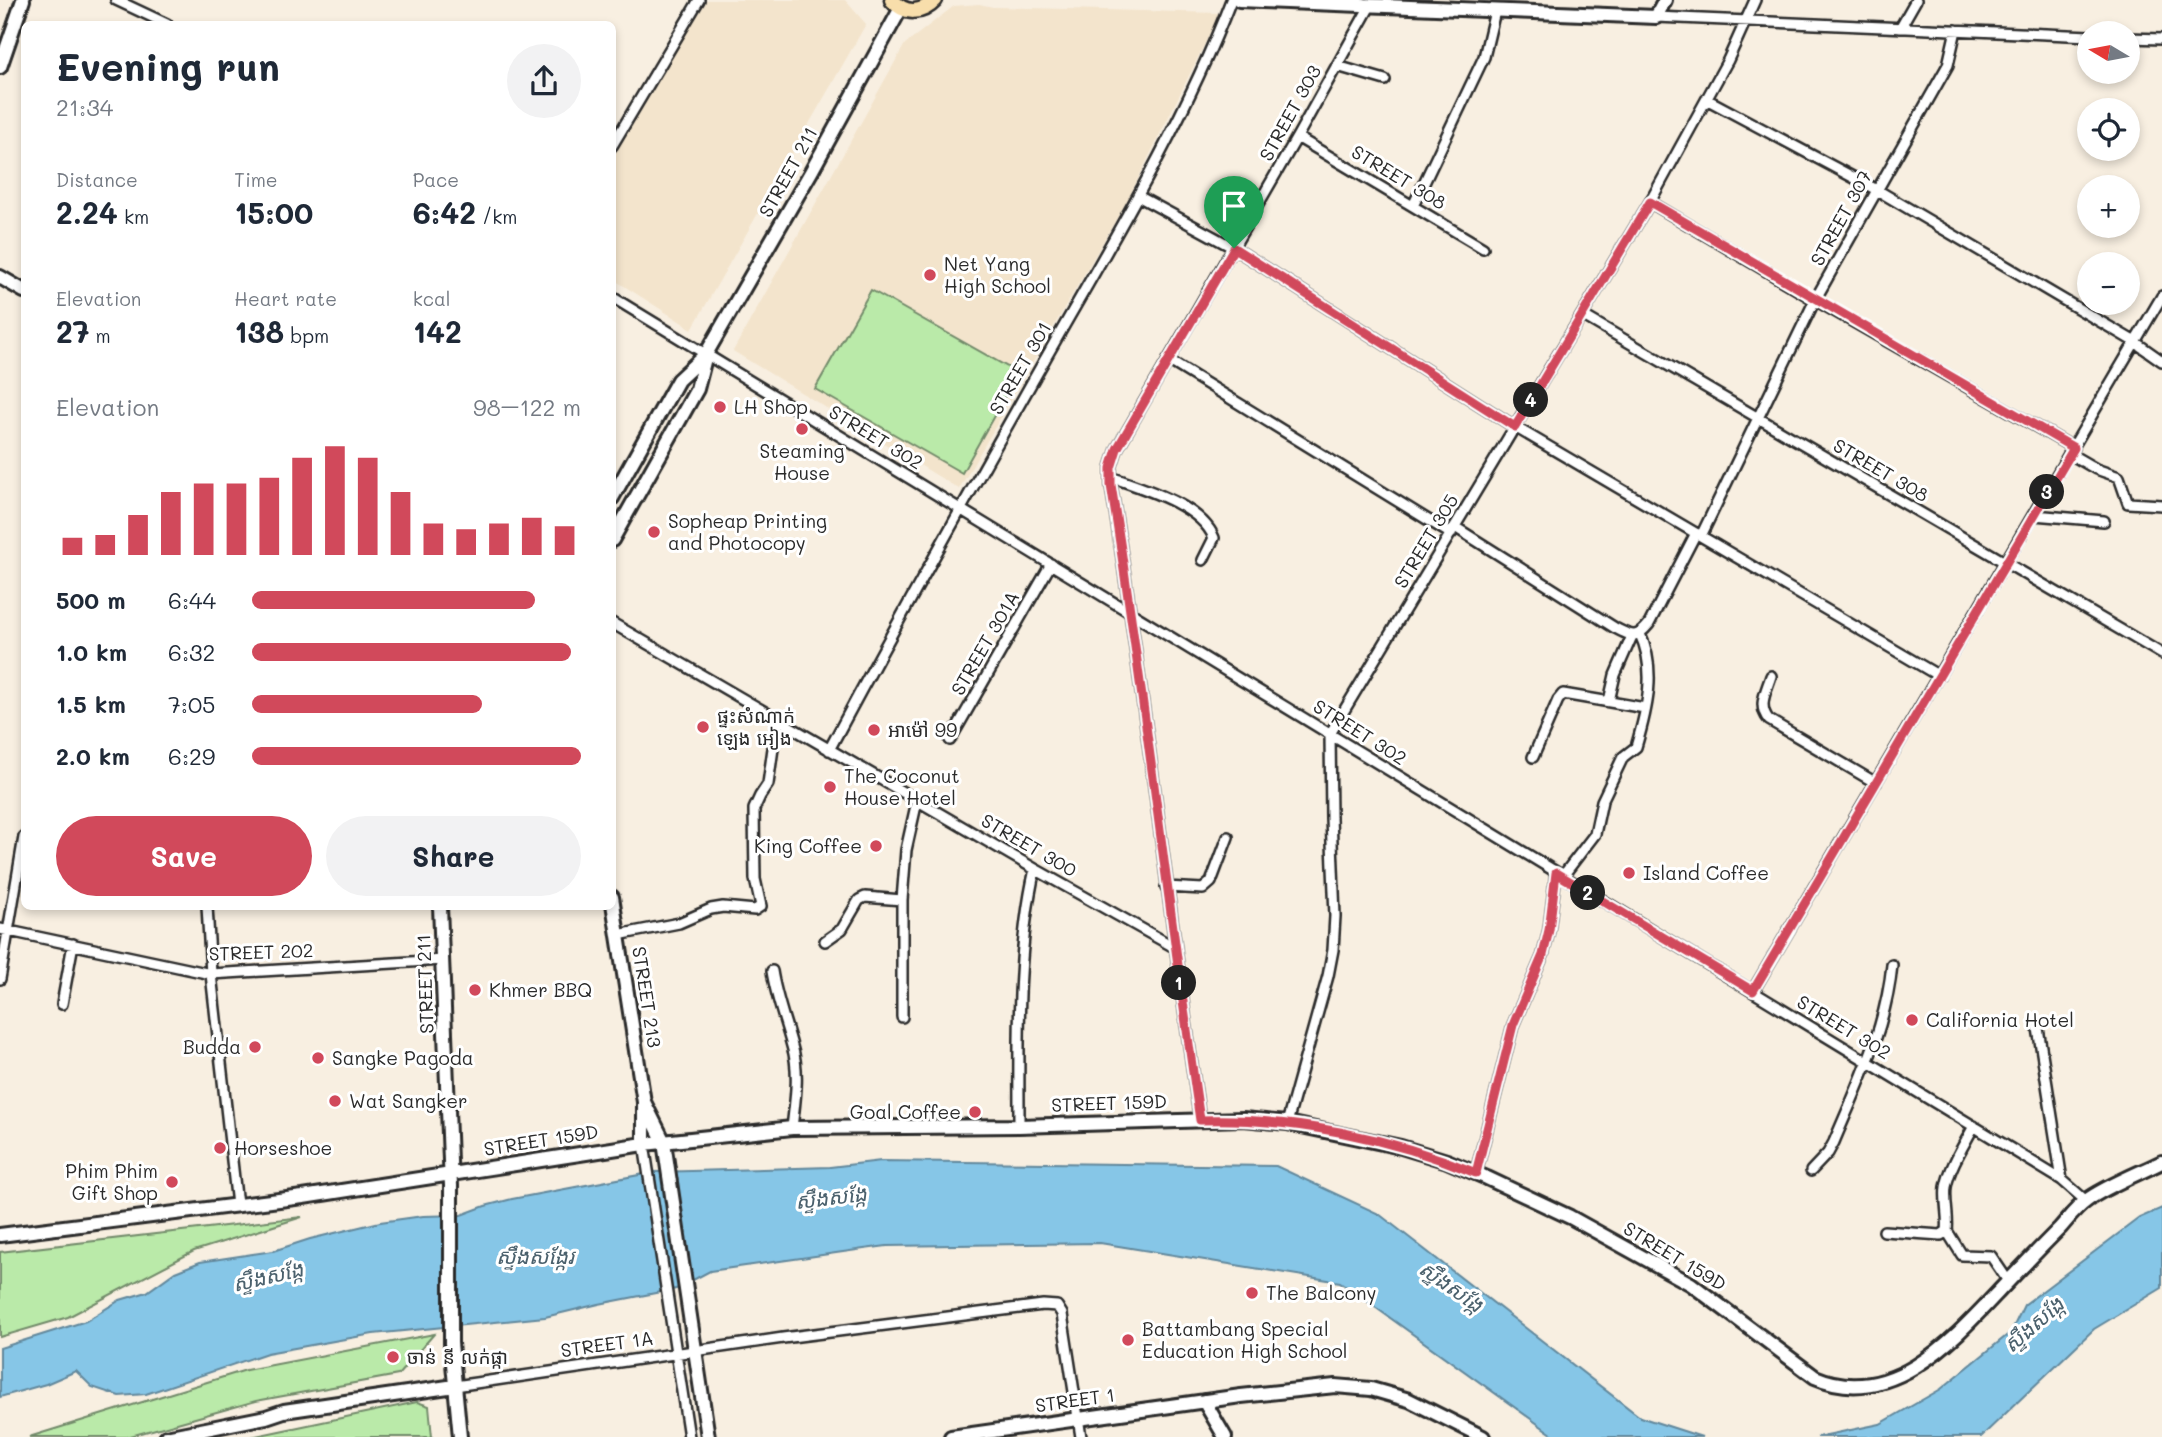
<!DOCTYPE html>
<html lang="en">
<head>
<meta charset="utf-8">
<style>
  body { margin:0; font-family:Mali,"Noto Sans Khmer",sans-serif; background:#f2f2f3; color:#1f2937; height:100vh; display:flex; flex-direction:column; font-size:26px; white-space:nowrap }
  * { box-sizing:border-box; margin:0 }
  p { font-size:23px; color:#747a83 }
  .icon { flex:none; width:38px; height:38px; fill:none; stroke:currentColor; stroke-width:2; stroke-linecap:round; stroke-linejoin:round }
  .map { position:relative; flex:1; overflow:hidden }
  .drawer { position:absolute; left:21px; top:21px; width:595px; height:889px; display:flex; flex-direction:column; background:#fff; border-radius:10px; box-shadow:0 4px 10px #0003 }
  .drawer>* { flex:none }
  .needle { width:46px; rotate:280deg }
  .fabs { position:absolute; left:2077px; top:21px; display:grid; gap:14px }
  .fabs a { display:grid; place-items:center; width:63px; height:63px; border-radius:50%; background:#fff; box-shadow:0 4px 10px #0003; font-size:35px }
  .pin { position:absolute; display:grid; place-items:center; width:60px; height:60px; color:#fff; margin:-72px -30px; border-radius:50% 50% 50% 0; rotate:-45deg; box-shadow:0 0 7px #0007 }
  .pin .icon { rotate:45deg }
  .km { position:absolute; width:35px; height:35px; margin:-18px; border-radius:50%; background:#222; color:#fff; font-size:19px; line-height:35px; text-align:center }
  .round { display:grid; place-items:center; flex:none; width:74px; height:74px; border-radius:37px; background:#f2f2f3 }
  .head { display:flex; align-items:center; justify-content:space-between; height:119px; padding:0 35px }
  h1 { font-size:38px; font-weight:700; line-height:52px }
  .stats { display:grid; grid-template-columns:repeat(3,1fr); gap:10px; height:119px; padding:7px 35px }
  .stats div { display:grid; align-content:center }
  .stats b { font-size:30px; font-weight:700 }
  .stats small { font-size:19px; font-weight:400 }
  .stats p { font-size:19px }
  .chart { height:196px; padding:14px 35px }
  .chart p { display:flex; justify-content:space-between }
  .chart svg { width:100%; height:126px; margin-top:7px; stroke:#d1495b; stroke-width:6 }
  .action { display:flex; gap:14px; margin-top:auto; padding:14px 35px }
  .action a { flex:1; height:80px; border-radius:42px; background:#d1495b; color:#fff; font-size:28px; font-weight:700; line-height:80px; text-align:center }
  .action a+a { background:#f2f2f3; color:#1f2937 }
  ul { padding:0 35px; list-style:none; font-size:23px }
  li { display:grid; grid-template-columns:112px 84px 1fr; align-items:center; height:52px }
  li i { height:18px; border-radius:9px; background:#d1495b }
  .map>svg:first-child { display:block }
  .built { fill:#f3e4cc }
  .green { fill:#baeaa9; stroke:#728a6a; stroke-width:2 }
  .water { fill:#86c6e7; stroke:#62889c; stroke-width:2 }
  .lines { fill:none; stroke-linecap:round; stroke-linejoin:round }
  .street-casing { stroke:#2b2b2b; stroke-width:14 }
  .secondary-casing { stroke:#2b2b2b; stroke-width:18 }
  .primary-casing { stroke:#2b2b2b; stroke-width:19 }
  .street { stroke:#fff; stroke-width:9 }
  .secondary { stroke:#fff; stroke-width:12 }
  .primary { stroke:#f8deab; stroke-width:14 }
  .route-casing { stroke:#fff; stroke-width:14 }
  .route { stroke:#d1495b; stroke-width:9 }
  .poi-dot { fill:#d1495b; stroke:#fff; stroke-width:2.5 }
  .labels { text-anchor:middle; stroke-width:6; stroke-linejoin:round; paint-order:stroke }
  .street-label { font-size:19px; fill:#2b2b2b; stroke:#fff }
  .poi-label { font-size:19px; fill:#2b2b2b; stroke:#fff; text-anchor:start }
  .water-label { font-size:21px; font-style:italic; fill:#4b616d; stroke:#fff }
</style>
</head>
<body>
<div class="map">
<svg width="2162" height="1437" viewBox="0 0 2162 1437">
  <rect width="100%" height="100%" fill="#f8efe1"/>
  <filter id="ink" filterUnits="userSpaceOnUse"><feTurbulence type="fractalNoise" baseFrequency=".0143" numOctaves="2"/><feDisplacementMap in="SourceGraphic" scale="14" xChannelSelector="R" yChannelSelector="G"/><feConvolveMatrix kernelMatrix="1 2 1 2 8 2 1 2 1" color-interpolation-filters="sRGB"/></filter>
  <g filter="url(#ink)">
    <path class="built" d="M 706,0 L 845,0 L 866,24 L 692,329 L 613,279 L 612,159 Z
      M 979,4 L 993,7 L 1220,13 L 1128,199 L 959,489 L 733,351 L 905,44 L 954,6 Z"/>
    <path class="green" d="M 871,290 L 1018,373 L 962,473 L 815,389 Z
      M 302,1217 L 194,1251 L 68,1317 L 0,1337 L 0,1252 Z
      M 434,1334 L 398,1375 L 256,1401 L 127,1437 L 29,1437 L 246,1370 Z
      M 417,1402 L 429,1406 L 432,1437 L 251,1437 Z"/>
    <path class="water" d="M 881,1161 L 1276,1166 L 1379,1214 L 1640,1417 L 1702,1437 L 1556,1437 L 1340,1282 L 1100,1243 L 887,1246 L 864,1249 L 710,1271 L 676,1289 L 599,1304 L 545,1317 L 373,1334 L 267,1353 L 146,1394 L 119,1396 L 92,1387 L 76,1371 L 46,1384 L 0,1397 L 0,1348 L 86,1321 L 120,1300 L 147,1292 L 175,1272 L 200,1262 L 273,1251 L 310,1239 L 380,1222 L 423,1216 L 461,1215 L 485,1206 L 512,1199 L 644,1174 L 649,1164 L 655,1172 L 830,1167 Z
      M 2162,1208 L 2162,1288 L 2094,1329 L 1981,1437 L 1817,1437 L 1880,1424 L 1941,1389 L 2011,1332 L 2024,1305 L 2139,1218 Z"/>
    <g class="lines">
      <g class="street-casing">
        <path id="street" d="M 116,0 L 167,24
          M 1656,17 L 2090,36
          M 1900,28 L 1916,0
          M 2128,38 L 2162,39
          M 1337,66 L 1385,80
          M 1708,100 L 1877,190 L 2135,342 L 2162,361
          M 1297,137 L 1483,248
          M 612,146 L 699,0
          M 1138,196 L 1234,248 L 1515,427 L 1939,676
          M 1650,202 L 1815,300 L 2074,448
          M 1413,206 L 1484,57 L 1495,11
          M 612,297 L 2062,1180 L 2086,1201
          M 1582,315 L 2162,654
          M 1168,360 L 1451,534
          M 2070,454 L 2096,469 L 2119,477 L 2128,503 L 2162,505
          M 1111,477 C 1142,488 1201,505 1214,538 L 1203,560
          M 2034,515 L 2104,521
          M 1455,527 L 1615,628 C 1632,636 1636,640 1649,624 L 1696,533
          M 1701,536 L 1815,300 L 1948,65 L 1956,30
          M 612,623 L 1035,869 L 1174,947
          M 1771,676 C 1766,692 1757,706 1769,720 L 1876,783
          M 1609,701 L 1615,675 L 1632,636
          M 950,740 L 1051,564
          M 829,750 C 899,619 971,490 1044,361 C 1111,243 1182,127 1231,0
          M 1533,757 L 1558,700 L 1563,694 L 1645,708
          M 1562,877 L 1595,834 L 1602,801 L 1623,757 L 1636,747 C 1647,710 1657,670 1640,634
          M 1166,887 L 1203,889 L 1211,882 L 1228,837
          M 207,906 L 211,974 L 237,1205
          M 0,929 L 211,974 L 443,960
          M 618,935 L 679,923 L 711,909 L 723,907 L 755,910 L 761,906 L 755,879 L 754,809 L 760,796 L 768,784 L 777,720
          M 825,941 L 842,929 L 859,900 L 865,897 L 902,900
          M 772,971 C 776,997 785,1020 792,1046 C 800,1072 795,1101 792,1128
          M 0,979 L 24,837
          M 1753,991 L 2162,296
          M 62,1004 L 73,944
          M 902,1017 L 902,900 L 906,850 L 917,801
          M 2038,1028 L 2062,1180
          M 1200,1120 C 1168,908 1145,696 1111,485 L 1111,468 L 1117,449 L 1297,137 L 1370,6
          M 1287,1123 L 1328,976 L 1333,950 L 1335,916 L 1331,818 L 1330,734 L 1650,202 L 1728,60 L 1755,0
          M 1019,1126 C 1019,1041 1016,952 1035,869
          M 644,1144 L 689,1437
          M 1811,1171 L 1828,1153 L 1834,1142 C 1858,1085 1886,1028 1892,965
          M 1476,1173 L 1513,1025 L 1543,955 L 1549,930 L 1556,873
          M 1884,1231 L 1941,1235 L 1947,1231 C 1949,1217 1944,1202 1946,1187 C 1950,1166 1964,1145 1974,1126
          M 1947,1231 L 1962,1255 L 1991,1256 L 2008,1281
          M 455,1386 L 783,1338 L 1043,1305 L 1057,1306 L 1062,1314 L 1081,1437"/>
      </g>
      <g class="secondary-casing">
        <path id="secondary" d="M 1239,0 L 1656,17 L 1665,0
          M 0,67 L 23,0
          M 0,277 L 24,291
          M 612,498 L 678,380 L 706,354
          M 612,540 L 697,389 L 706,354 L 811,172 L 901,8
          M 612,897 L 644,1102 L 644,1144
          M 440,906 L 451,1186 L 451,1343 L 460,1437
          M 644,1102 L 664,1142 L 708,1437
          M 0,1235 L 303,1197 L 644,1144 L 792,1128 L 1019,1126 L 1243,1119 L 1287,1123 L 1401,1147 L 1447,1161 L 1487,1178 L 1570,1217 L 1691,1284 L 1815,1377 C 1891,1410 1954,1339 2000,1290 C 2020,1269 2040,1248 2060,1228 C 2068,1219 2076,1208 2086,1201 C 2104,1187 2140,1173 2162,1162
          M 1204,1401 L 1225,1437
          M 166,1437 L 266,1417 L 284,1411 L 455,1386
          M 951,1437 L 1241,1396 L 1335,1386 L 1371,1389 L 1409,1400 L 1483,1437"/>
      </g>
      <g class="primary-casing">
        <path id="primary" d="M 892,0 C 905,15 922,14 935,0"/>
      </g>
      <use href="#street" class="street"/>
      <use href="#secondary" class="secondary"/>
      <use href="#primary" class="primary"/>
    </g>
  </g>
  <g class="lines" filter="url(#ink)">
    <g class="route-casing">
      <path id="route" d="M 1650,202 L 2074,448 L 1753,991 L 1556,873 L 1549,930 L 1543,955 L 1513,1025 L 1476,1173 C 1391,1138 1292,1117 1200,1120 C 1168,908 1145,696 1111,485 L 1111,468 L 1117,449 L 1234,248 L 1515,427 Z"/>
    </g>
    <use href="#route" class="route"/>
  </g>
  <g class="poi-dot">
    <circle cx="930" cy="275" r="7"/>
    <circle cx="720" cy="407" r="7"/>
    <circle cx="802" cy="429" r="7"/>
    <circle cx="654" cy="532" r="7"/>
    <circle cx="703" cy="727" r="7"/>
    <circle cx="874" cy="730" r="7"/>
    <circle cx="830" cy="787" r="7"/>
    <circle cx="876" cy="846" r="7"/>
    <circle cx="1629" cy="873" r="7"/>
    <circle cx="475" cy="990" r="7"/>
    <circle cx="1912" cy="1020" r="7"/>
    <circle cx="255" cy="1047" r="7"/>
    <circle cx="318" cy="1058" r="7"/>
    <circle cx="335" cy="1101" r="7"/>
    <circle cx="975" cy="1112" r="7"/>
    <circle cx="220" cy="1148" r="7"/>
    <circle cx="172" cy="1182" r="7"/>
    <circle cx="1252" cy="1293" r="7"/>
    <circle cx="1128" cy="1340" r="7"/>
    <circle cx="393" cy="1357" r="7"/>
  </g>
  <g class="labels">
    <g class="street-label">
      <text transform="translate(1290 113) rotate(-61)" y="7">STREET 303</text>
      <text transform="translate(788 172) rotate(-61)" y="7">STREET 211</text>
      <text transform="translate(1399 177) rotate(31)" y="7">STREET 308</text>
      <text transform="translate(1841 218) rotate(-61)" y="7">STREET 307</text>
      <text transform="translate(1020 368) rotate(-60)" y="7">STREET 301</text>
      <text transform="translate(876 437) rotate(31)" y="7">STREET 302</text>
      <text transform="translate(1881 470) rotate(30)" y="7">STREET 308</text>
      <text transform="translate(1426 541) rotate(-59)" y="7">STREET 305</text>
      <text transform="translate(985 643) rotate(-60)" y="7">STREET 301A</text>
      <text transform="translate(1360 732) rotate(32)" y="7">STREET 302</text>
      <text transform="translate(1029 845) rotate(30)" y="7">STREET 300</text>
      <text transform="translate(261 952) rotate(-2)" y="7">STREET 202</text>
      <text transform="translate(425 984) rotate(-92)" y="7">STREET 211</text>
      <text transform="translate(647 997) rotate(81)" y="7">STREET 213</text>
      <text transform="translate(1844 1027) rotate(31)" y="7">STREET 302</text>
      <text transform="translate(1109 1103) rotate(-2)" y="7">STREET 159D</text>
      <text transform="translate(541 1140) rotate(-9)" y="7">STREET 159D</text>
      <text transform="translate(1675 1256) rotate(31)" y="7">STREET 159D</text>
      <text transform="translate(607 1344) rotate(-8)" y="7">STREET 1A</text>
      <text transform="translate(1075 1400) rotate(-8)" y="7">STREET 1</text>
    </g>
    <g class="poi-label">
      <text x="944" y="271">Net Yang<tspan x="944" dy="22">High School</tspan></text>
      <text x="734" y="414">LH Shop</text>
      <text x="802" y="458" text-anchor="middle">Steaming<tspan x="802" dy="22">House</tspan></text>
      <text x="668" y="528">Sopheap Printing<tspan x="668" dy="22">and Photocopy</tspan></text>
      <text x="717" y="723">ផ្ទះសំណាក់<tspan x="717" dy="22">ឡេង អៀង</tspan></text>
      <text x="888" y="737">អាម៉ៅ 99</text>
      <text x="844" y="783">The Coconut<tspan x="844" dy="22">House Hotel</tspan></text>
      <text x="862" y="853" text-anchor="end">King Coffee</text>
      <text x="1643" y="880">Island Coffee</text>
      <text x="489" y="997">Khmer BBQ</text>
      <text x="1926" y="1027">California Hotel</text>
      <text x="241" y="1054" text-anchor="end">Budda</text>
      <text x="332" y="1065">Sangke Pagoda</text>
      <text x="349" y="1108">Wat Sangker</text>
      <text x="961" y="1119" text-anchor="end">Goal Coffee</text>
      <text x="234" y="1155">Horseshoe</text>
      <text x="158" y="1178" text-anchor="end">Phim Phim<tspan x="158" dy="22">Gift Shop</tspan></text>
      <text x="1266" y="1300">The Balcony</text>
      <text x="1142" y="1336">Battambang Special<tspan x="1142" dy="22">Education High School</tspan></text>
      <text x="407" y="1364">ចាន់ នី លក់ផ្កា</text>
    </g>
    <g class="water-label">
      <text transform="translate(831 1198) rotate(-7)" y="7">ស្ទឹងសង្កែ</text>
      <text x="535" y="1264">ស្ទឹងសង្កែរ</text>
      <text transform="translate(268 1277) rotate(-13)" y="7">ស្ទឹងសង្កែ</text>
      <text transform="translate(1451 1287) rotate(35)" y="7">ស្ទឹងសង្កែ</text>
      <text transform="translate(2034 1325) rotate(-41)" y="7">ស្ទឹងសង្កែ</text>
    </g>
  </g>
</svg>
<div class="fabs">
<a><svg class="needle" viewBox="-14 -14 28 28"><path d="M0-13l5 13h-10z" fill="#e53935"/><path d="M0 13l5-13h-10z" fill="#747a83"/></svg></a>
<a><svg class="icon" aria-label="locate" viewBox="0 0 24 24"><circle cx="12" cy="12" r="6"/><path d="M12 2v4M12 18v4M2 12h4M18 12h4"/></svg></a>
<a>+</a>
<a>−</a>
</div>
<div class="pin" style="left:1234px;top:248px;background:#1e9e55"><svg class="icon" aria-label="arrive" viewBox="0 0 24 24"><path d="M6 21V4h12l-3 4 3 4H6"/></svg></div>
<b class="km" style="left:1179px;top:983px">1</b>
<b class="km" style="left:1588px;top:893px">2</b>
<b class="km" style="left:2047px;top:492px">3</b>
<b class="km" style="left:1531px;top:400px">4</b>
<section class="drawer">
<div class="head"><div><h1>Evening run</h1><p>21:34</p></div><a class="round"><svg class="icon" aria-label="share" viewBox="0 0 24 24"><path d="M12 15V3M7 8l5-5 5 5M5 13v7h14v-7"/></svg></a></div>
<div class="stats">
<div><p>Distance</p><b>2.24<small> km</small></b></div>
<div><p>Time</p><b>15:00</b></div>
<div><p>Pace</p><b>6:42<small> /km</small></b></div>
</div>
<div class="stats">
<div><p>Elevation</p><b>27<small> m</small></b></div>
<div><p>Heart rate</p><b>138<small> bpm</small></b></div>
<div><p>kcal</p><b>142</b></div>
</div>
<div class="chart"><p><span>Elevation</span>98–122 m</p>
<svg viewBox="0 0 160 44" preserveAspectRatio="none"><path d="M5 44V38M15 44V37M25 44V30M35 44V22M45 44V19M55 44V19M65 44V17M75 44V10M85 44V6M95 44V10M105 44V22M115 44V33M125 44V35M135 44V33M145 44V31M155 44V34"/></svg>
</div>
<ul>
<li><b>500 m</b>6:44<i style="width:86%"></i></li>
<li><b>1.0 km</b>6:32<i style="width:97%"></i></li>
<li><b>1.5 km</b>7:05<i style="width:70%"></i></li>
<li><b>2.0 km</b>6:29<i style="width:100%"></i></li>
</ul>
<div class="action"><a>Save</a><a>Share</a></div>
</section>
</div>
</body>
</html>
